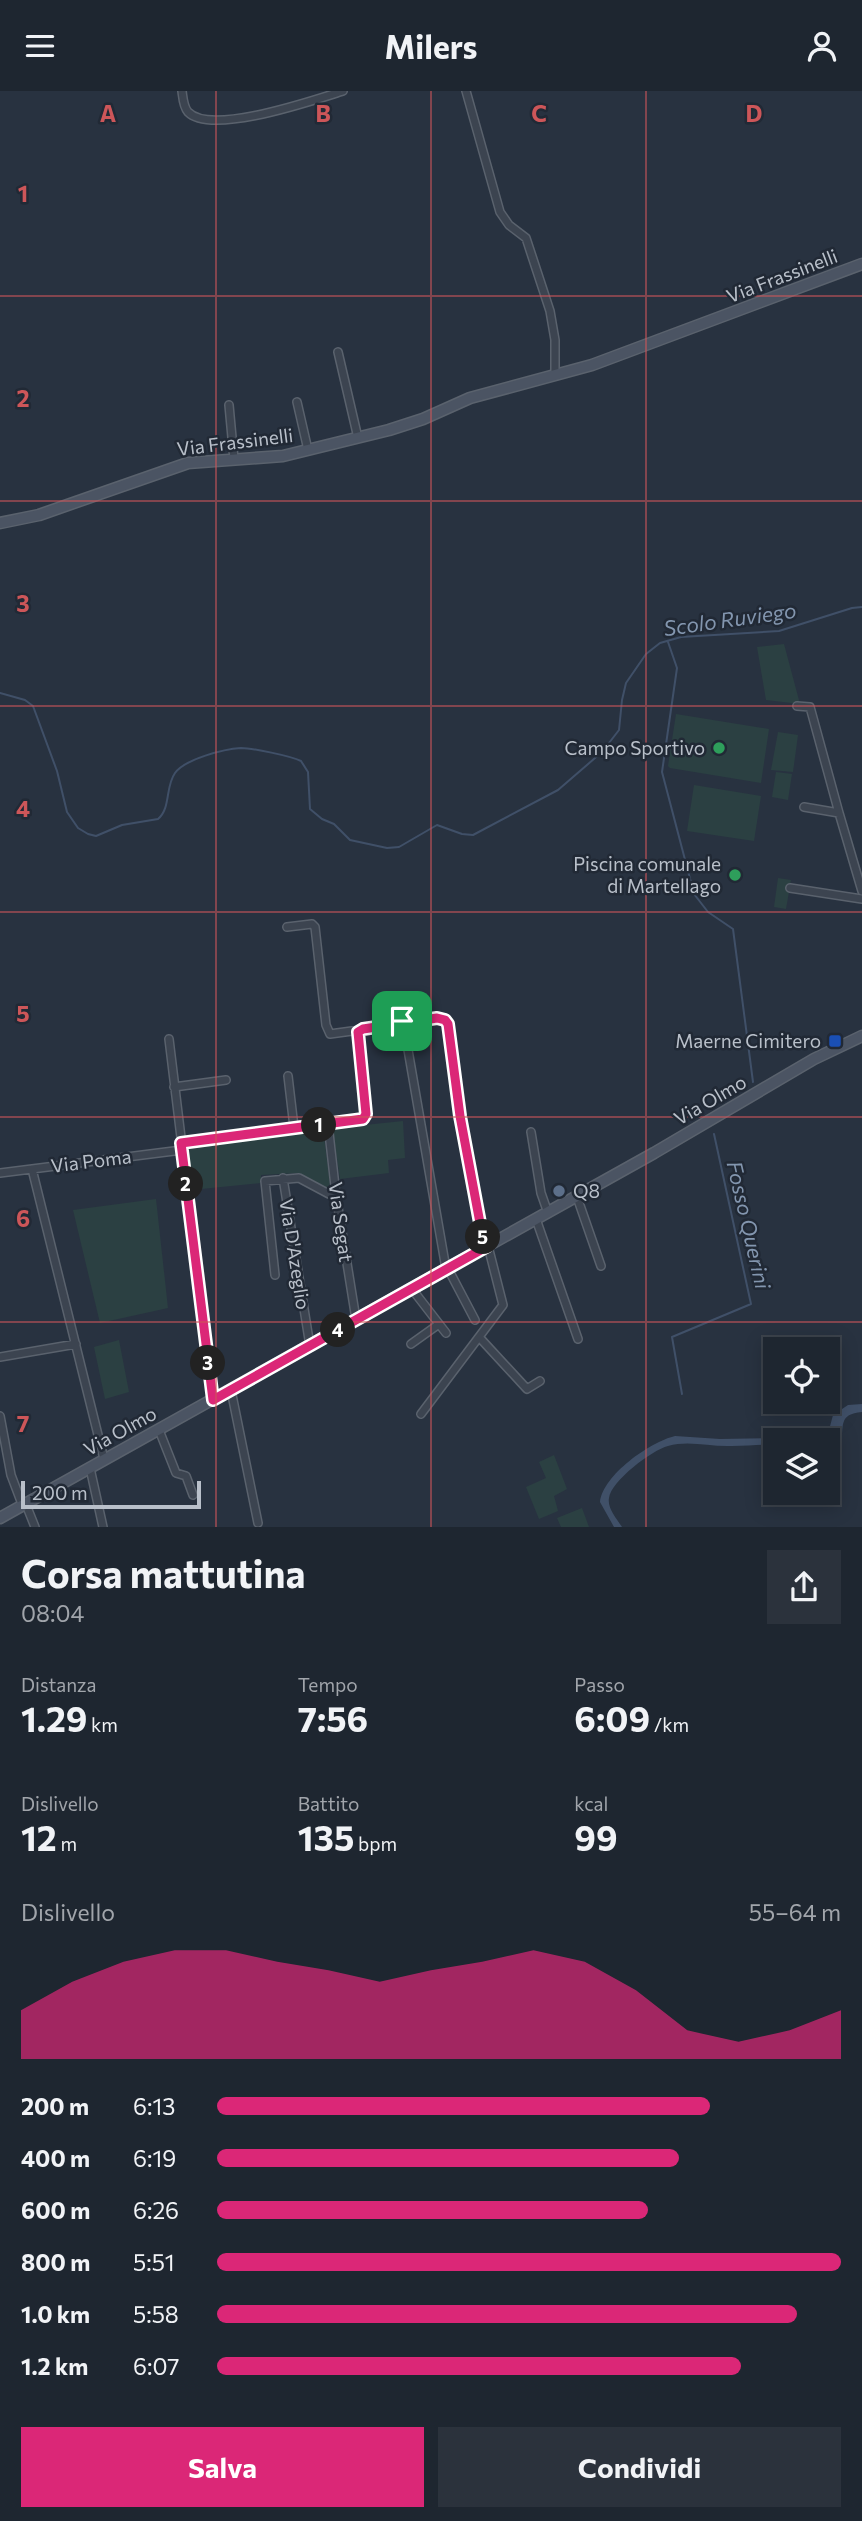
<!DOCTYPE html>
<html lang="it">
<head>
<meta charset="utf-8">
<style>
  body { margin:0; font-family:Commissioner,sans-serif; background:#2b323c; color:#f1f3f6; height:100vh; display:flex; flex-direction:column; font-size:26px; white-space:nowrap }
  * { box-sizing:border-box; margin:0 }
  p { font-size:23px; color:#a1a5ab }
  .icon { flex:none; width:38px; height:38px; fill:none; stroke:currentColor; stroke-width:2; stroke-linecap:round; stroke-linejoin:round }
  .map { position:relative; height:1436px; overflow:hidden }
  .panel { display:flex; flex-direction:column; background:#1e2630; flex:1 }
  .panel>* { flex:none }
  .controls { position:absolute; left:763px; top:1246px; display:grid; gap:14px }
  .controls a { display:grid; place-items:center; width:77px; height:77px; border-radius:0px; background:#1e2630; box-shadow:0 4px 18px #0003,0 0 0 2px #3c434c; font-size:35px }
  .scale { position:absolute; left:21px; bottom:18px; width:180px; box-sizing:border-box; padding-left:7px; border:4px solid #b9c0ca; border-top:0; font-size:19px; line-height:24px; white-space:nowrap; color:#b9c0ca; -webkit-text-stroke:5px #212935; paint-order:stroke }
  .pin { position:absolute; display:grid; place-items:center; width:60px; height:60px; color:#fff; margin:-30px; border-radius:14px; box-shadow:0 4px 10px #0006 }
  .km { position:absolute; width:35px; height:35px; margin:-18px; border-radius:50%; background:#222; color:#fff; font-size:19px; line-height:35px; text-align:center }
  .round { display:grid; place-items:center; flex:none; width:74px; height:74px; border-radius:0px; background:#2b323c }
  .overview { display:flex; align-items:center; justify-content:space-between; height:119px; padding:0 21px }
  h1 { font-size:38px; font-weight:700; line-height:52px }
  .figures { display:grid; grid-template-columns:repeat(3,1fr); gap:10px; height:119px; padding:7px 21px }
  .figures div { display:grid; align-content:center }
  .figures b { font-size:35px; font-weight:700 }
  .figures small { font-size:19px; font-weight:400 }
  .figures p { font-size:19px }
  .chart { height:196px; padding:14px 21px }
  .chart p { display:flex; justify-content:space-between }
  .chart svg { width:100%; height:126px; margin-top:7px; fill:#db2777; opacity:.7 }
  .primary-button { display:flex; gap:14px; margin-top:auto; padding:14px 21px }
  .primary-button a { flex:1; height:80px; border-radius:0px; background:#db2777; color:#fff; font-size:28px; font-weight:700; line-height:80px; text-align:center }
  .primary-button a+a { background:#2b323c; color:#f1f3f6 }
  ul { padding:0 21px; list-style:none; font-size:23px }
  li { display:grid; grid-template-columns:112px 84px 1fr; align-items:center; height:52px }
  li i { height:18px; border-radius:9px; background:#db2777 }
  header { display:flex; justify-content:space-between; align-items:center; height:91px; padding:0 21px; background:#1e2630; font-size:32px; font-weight:700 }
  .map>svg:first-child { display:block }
  .green { fill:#2b4042 }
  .water { fill:#405068 }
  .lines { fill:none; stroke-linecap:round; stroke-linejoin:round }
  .stream { stroke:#405068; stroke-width:2 }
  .street-casing { stroke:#5a626d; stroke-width:10 }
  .secondary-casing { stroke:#5a626d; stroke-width:13 }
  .street { stroke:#3c4450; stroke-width:7 }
  .secondary { stroke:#4b5463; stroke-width:10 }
  .route-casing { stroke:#fff; stroke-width:14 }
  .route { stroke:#db2777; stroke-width:9 }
  .grid { fill:none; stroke:#cd5659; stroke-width:2; stroke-opacity:0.55 }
  .leisure-dot { fill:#2e9e5b; stroke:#212935; stroke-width:2.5 }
  .transit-dot { fill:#1a4fb4; stroke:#212935; stroke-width:2.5 }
  .service-dot { fill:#5c6f8a; stroke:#212935; stroke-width:2.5 }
  .labels { text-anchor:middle; stroke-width:5; stroke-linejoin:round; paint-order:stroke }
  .street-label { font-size:19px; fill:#b9c0ca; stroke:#212935 }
  .poi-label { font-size:19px; fill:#b9c0ca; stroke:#212935; text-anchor:end }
  .water-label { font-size:21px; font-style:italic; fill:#8396af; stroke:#212935 }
  .grid-label { font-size:23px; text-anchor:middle; font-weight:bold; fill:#cd5659; stroke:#212935; stroke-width:5; stroke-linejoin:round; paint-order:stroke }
</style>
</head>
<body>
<header><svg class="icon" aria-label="menu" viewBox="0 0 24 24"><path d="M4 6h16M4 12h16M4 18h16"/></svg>Milers<svg class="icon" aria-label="person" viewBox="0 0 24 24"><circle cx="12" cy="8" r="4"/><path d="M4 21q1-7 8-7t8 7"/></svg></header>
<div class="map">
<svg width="862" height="1436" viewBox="0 0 862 1436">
  <rect width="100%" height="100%" fill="#283240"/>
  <path class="green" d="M 784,553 L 800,613 L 766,609 L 757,556 Z
    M 676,623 L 769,638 L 761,692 L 670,677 L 668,675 Z
    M 778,641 L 798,644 L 793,681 L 771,679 Z
    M 776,681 L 792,683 L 788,709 L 772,706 Z
    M 694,694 L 761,705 L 754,750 L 687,740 Z
    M 778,787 L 791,789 L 786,818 L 774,816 Z
    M 403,1030 L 405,1067 L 388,1069 L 389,1082 L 340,1088 L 333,1041 L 336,1037 Z
    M 320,1040 L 324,1046 L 330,1092 L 328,1097 L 299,1082 L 261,1084 L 261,1092 L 201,1098 C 185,1096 188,1075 187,1062 L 192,1055 Z
    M 156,1108 L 168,1217 L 100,1232 L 73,1119 Z
    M 119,1249 L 129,1301 L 105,1308 L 94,1256 Z
    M 554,1364 L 567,1398 L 554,1405 L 558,1420 L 539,1428 L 526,1396 L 546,1387 L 539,1371 Z
    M 582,1417 L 589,1436 L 561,1436 L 557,1427 Z"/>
  <path class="water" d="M 862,1313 L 862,1321 C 838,1323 844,1335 841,1354 L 828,1364 L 828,1352 L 831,1347 L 829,1339 L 833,1324 L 848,1314 Z
    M 675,1345 L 720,1348 L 773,1347 L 785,1349 L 775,1349 L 775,1354 C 761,1353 747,1355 732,1355 C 710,1356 689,1349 668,1355 C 652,1359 611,1390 609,1407 C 607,1417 617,1428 622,1436 L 614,1436 L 600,1411 C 603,1384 650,1351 675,1345 Z"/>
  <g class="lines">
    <path class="stream" d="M 668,551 L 677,577 L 662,681 L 694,803 L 708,821 L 733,838 L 753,991
      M 0,602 L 25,609 L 33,615 L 57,680 L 67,721 L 78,737 L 88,743 L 96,745 L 122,734 L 158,728 C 171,717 165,696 175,682 C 185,668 224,658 241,657 C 252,657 291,665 301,670 L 308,681 L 310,718 L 322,728 L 334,733 L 350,749 L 387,757 L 399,756 L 437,734 L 462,743 L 473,744 L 558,699 L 602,661 L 619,639 L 622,609 L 626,592 L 646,563 L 660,552 L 681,546 L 779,540 L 852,517 L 862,516
      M 682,1303 L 672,1246 L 751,1213 L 714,1043"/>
    <g class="street-casing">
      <path id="street" d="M 182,0 C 183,7 183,15 188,21 C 211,45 314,9 343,0
        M 466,0 L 500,121 L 509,134 L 526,147 L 550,220 L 555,249 L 555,284
        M 338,261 L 358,347
        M 297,311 L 308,359
        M 229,314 L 234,368
        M 797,615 L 810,616 L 839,722
        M 804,716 L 839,722 L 862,800
        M 790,797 L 862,808
        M 287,836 L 312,833 L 315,836 L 326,934 L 330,943 L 352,940 L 358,941 L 363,938 C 383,934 429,920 447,930 L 460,1025 L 483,1148 L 486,1156
        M 403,930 L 445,1172 L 475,1229
        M 169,948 L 213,1309
        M 288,985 L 294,1036
        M 174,996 L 226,989
        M 328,1033 L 336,1104 L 355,1222 L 358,1228
        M 531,1041 L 541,1102 L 548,1122
        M 181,1052 L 363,1029 L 367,1023 L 358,941
        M 32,1078 L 104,1368
        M 0,1082 L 182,1059
        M 283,1087 L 310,1255
        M 577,1106 L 601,1175
        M 536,1128 L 578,1248
        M 275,1184 L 265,1090 L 299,1087 L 329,1103 L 336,1104
        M 412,1198 L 446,1242
        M 479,1246 L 527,1298 L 540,1290
        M 411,1253 L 439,1233
        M 0,1266 L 76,1253
        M 231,1299 L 258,1432
        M 421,1323 L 503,1214 L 488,1155
        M 0,1325 L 11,1384 L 22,1413
        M 159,1339 L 176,1382 L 186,1385 L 193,1404
        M 90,1377 L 103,1436
        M 25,1411 L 35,1436"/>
    </g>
    <g class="secondary-casing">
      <path id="secondary" d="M 0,432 L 39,424 L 188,372 L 283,365 L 389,339 L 423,328 L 470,307 L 592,274 L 862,173
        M 0,1427 L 654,1062 L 814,968 L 862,945"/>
    </g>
    <use href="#street" class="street"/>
    <use href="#secondary" class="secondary"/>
  </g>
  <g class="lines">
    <g class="route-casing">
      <path id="route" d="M 437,927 L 445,929 L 448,933 L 460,1025 L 483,1148 L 486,1156 L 213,1309 L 181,1052 L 363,1028 L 366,1023 L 358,941 L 363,938 Z"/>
    </g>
    <use href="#route" class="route"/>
  </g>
  <path class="grid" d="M 216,0 L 216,1436M 431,0 L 431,1436M 646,0 L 646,1436M 0,205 L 862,205M 0,410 L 862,410M 0,615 L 862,615M 0,821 L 862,821M 0,1026 L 862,1026M 0,1231 L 862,1231"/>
  <g class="leisure-dot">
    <circle cx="719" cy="657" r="7"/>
    <circle cx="735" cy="784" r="7"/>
  </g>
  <rect class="transit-dot" x="828" y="943" width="14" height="14" rx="3.5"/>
  <circle class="service-dot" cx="559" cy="1100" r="7"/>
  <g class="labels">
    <g class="street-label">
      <text transform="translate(782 185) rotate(-21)" y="7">Via Frassinelli</text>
      <text transform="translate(235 351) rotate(-7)" y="7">Via Frassinelli</text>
      <text transform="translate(710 1009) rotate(-30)" y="7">Via Olmo</text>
      <text transform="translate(91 1070) rotate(-7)" y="7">Via Poma</text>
      <text transform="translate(341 1131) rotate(82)" y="7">Via Segat</text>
      <text transform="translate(295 1163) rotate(81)" y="7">Via D'Azeglio</text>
      <text transform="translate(120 1340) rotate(-29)" y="7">Via Olmo</text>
    </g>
    <g class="poi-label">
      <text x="705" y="664">Campo Sportivo</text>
      <text x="721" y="780">Piscina comunale<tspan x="721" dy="22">di Martellago</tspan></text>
      <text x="821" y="957">Maerne Cimitero</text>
      <text x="573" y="1107" text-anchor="start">Q8</text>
    </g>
    <g class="water-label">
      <text transform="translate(730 529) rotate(-8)" y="7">Scolo Ruviego</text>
      <text transform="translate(748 1134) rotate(77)" y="7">Fosso Querini</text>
    </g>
  </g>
  <g class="grid-label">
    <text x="108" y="31">A</text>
    <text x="323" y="31">B</text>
    <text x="539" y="31">C</text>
    <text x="754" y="31">D</text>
    <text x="23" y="111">1</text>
    <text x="23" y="316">2</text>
    <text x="23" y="521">3</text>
    <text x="23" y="726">4</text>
    <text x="23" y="931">5</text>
    <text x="23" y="1136">6</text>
    <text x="23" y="1341">7</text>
  </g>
</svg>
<div class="controls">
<a><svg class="icon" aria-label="locate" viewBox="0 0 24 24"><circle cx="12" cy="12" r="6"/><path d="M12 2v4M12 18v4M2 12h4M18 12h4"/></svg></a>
<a><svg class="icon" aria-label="layers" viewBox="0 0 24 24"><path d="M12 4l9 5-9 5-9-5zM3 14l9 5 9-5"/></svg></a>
</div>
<div class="scale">200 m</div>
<div class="pin" style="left:402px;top:930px;background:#1e9e55"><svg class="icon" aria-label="arrive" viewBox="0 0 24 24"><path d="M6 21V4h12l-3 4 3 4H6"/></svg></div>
<b class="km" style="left:319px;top:1034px">1</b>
<b class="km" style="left:186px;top:1093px">2</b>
<b class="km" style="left:208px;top:1272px">3</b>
<b class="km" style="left:338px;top:1239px">4</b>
<b class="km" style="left:483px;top:1146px">5</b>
</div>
<section class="panel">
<div class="overview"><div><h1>Corsa mattutina</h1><p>08:04</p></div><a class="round"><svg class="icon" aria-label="share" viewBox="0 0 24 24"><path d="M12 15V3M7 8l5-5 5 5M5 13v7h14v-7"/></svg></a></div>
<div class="figures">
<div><p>Distanza</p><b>1.29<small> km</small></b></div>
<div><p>Tempo</p><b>7:56</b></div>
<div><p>Passo</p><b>6:09<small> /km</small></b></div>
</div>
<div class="figures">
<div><p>Dislivello</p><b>12<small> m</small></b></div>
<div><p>Battito</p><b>135<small> bpm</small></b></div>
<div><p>kcal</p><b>99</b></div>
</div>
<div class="chart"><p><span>Dislivello</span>55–64 m</p>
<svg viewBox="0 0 160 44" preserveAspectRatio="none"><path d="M0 44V27L10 17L20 10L30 6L40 6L50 10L60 13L70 17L80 13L90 10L100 6L110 10L120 20L130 34L140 38L150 34L160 27V44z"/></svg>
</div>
<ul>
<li><b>200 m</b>6:13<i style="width:79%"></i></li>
<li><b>400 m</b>6:19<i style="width:74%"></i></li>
<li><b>600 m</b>6:26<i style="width:69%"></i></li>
<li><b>800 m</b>5:51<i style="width:100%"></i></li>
<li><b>1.0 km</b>5:58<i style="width:93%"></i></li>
<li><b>1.2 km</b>6:07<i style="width:84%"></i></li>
</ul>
<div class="primary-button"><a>Salva</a><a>Condividi</a></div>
</section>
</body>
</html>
